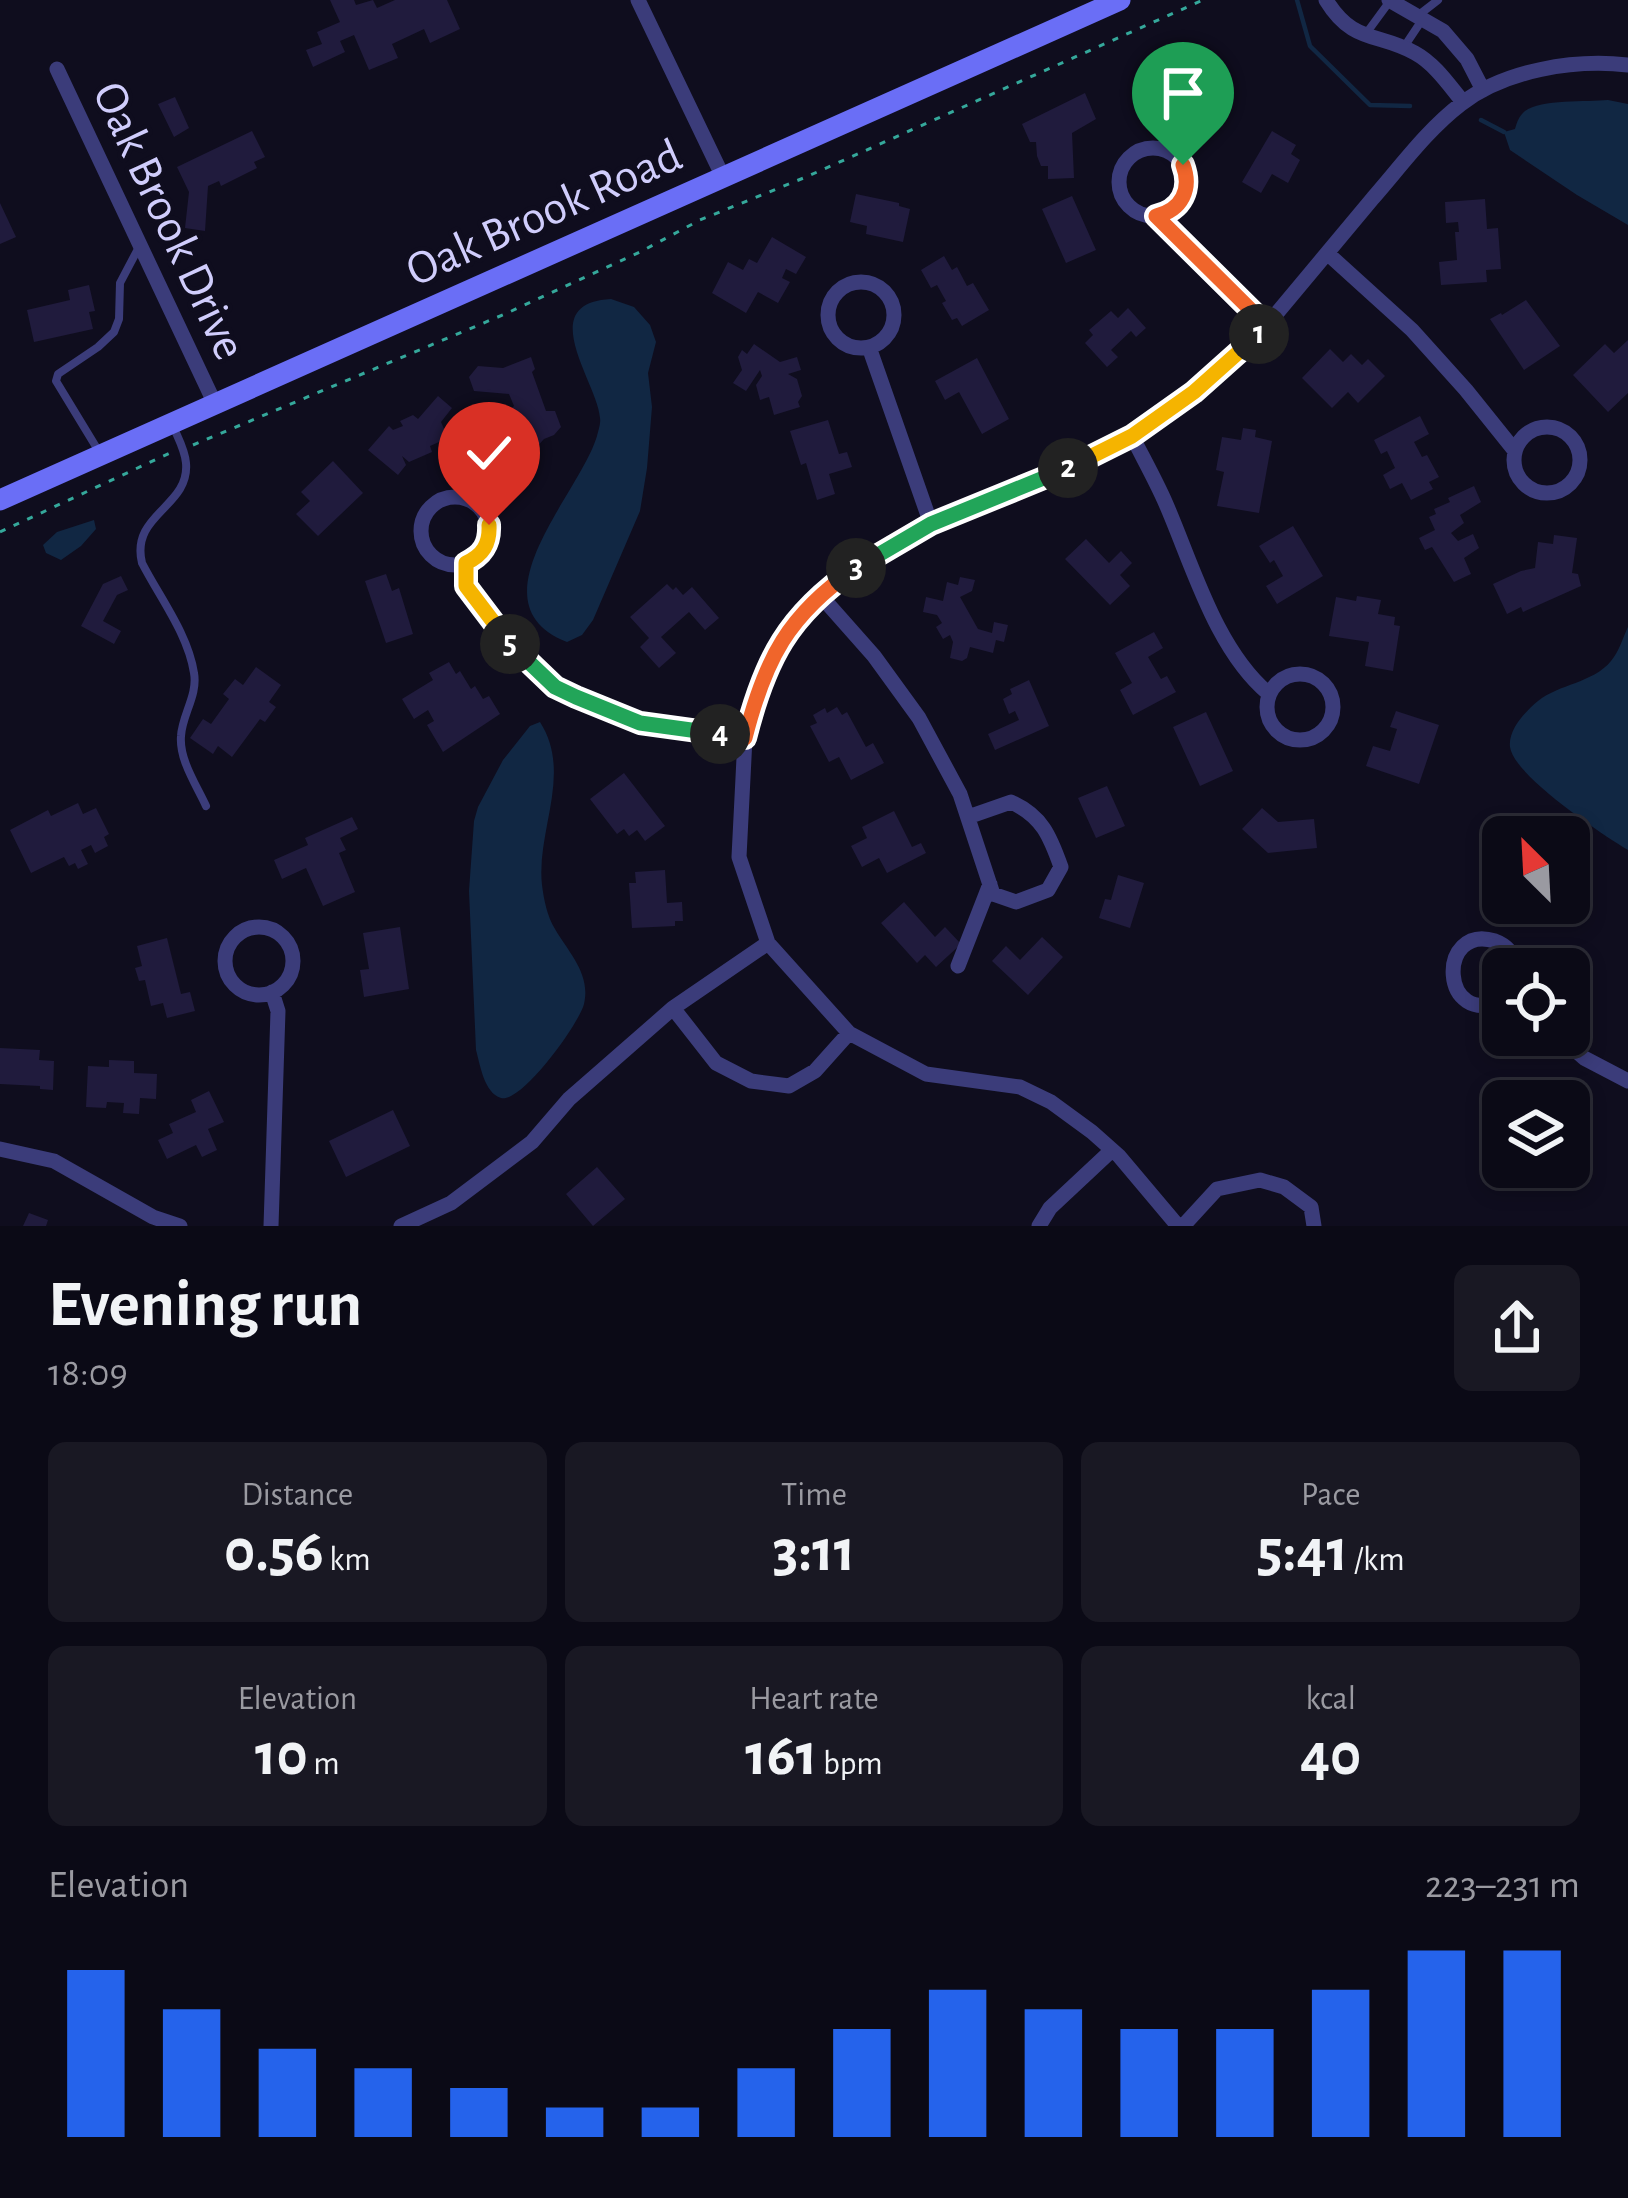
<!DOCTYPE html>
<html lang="en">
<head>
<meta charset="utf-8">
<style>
  body { margin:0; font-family:"Alegreya Sans",sans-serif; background:#191823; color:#f1f3f6; height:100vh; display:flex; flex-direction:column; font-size:45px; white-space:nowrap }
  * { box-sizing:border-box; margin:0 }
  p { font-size:39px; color:#9a9aa1 }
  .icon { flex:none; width:66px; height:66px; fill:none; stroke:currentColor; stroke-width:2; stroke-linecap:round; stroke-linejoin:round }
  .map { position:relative; height:1226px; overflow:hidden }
  .panel { display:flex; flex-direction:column; background:#0b0a16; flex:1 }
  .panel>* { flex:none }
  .needle { width:78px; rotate:336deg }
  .fabs { position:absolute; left:1482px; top:816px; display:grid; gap:24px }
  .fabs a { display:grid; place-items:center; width:108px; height:108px; border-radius:18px; background:#0b0a16; box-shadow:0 6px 18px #0003,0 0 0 3px #2b2b35; font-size:60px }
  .pin { position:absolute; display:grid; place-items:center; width:102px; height:102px; color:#fff; margin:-123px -51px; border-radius:50% 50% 50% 0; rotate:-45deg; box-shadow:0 0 12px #0007 }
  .pin .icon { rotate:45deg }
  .km { position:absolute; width:60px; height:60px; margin:-30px; border-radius:50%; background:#222; color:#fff; font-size:33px; line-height:60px; text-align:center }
  .round { display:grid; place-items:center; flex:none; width:126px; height:126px; border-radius:18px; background:#191823 }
  .summary { display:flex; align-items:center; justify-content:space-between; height:204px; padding:0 48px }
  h1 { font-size:66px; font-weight:700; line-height:90px }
  .metrics { display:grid; grid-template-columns:repeat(3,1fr); gap:18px; height:204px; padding:12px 48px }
  .metrics div { display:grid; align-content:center; border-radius:18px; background:#191823; text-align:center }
  .metrics b { font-size:60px; font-weight:700 }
  .metrics small { font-size:33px; font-weight:400 }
  .metrics p { font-size:33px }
  .chart { height:336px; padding:24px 48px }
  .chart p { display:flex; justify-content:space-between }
  .chart svg { width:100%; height:216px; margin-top:12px; stroke:#2563eb; stroke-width:6 }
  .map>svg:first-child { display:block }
  .water { fill:#112743 }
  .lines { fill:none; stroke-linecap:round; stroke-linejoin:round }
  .stream { stroke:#112743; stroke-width:4.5 }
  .building { fill:#201b3d }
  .path { stroke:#35a89b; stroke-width:3; stroke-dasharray:6 9; stroke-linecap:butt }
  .lane { stroke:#3b3c7a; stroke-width:8 }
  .street { stroke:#3b3c7a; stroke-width:15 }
  .secondary { stroke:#6a6ef6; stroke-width:21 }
  .split-1-casing { stroke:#fff; stroke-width:24 }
  .split-2-casing { stroke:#fff; stroke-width:24 }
  .split-3-casing { stroke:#fff; stroke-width:24 }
  .split-4-casing { stroke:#fff; stroke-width:24 }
  .split-5-casing { stroke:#fff; stroke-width:24 }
  .split-6-casing { stroke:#fff; stroke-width:24 }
  .split-1 { stroke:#f0652b; stroke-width:15 }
  .split-2 { stroke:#f5b400; stroke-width:15 }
  .split-3 { stroke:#22a559; stroke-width:15 }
  .split-4 { stroke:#f0652b; stroke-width:15 }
  .split-5 { stroke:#22a559; stroke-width:15 }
  .split-6 { stroke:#f5b400; stroke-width:15 }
  .labels { text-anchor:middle; stroke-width:9; stroke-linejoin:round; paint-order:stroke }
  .street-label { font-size:48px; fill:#d0cdfc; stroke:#0f0d1e }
</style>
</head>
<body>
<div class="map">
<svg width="1628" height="1226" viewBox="0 0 1628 1226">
  <rect width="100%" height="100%" fill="#0f0d1e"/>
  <path class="water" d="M 1608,100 L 1628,104 L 1628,225 L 1577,195 L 1510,150 L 1504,132 L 1515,129 C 1517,122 1519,116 1525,111 C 1541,99 1587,102 1608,100 Z
    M 611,299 L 634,307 L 650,325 L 656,342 L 648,373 L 652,407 L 647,468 L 640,511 L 593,620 L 582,635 L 567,642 C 469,603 580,494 597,436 C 598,432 601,423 600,418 C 598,383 533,303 611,299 Z
    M 94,520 L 96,529 L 81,546 L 61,560 L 46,553 L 43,545 L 57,532 Z
    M 1628,627 L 1628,850 C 1602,834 1514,776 1510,747 C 1508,729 1526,711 1538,701 C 1559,684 1593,683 1611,661 C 1619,652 1623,637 1628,627 Z
    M 540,722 C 573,774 536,830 542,885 C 544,900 547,916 555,929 C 569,953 591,974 584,1004 C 579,1024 521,1104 501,1098 C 484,1093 480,1064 476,1050 L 469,891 L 474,821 L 478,807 L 503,760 L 530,726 Z"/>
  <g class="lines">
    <path class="stream" d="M 1297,0 L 1310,46 L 1370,105 L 1410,106
      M 1481,120 L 1504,132"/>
  </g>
  <path class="building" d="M 330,0 L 354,0 L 356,5 L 373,0 L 377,8 L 395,0 L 447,0 L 460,29 L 430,43 L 424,29 L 392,44 L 398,58 L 369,70 L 354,35 L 340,41 L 345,52 L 313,67 L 306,50 L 322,44 L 317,32 L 340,22 Z
    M 1179,50 L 1200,59 L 1198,64 L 1228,77 L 1210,120 L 1189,110 L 1192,102 L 1178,96 L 1184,83 L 1168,76 Z
    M 1085,93 L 1096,119 L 1072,133 L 1074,178 L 1048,179 L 1048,166 L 1041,166 L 1037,156 L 1036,142 L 1030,142 L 1022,124 Z
    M 175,97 L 189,128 L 174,137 L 158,104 Z
    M 252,131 L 265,157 L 254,162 L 257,168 L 221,186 L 219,181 L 208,186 L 205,231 L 185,228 L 189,192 L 177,167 Z
    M 1272,131 L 1296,145 L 1291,154 L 1300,160 L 1288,183 L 1272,174 L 1261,193 L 1242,182 Z
    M 856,194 L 899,203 L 899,206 L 910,209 L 903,242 L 866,234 L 867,226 L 850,222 Z
    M 1072,196 L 1096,250 L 1066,263 L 1042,209 Z
    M 1485,199 L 1487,229 L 1498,228 L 1501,269 L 1486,270 L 1487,282 L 1441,285 L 1439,262 L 1457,260 L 1455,232 L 1459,232 L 1458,222 L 1446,223 L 1445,202 Z
    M 0,203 L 16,237 L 0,244 Z
    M 772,237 L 806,257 L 796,274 L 786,269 L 782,278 L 790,282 L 778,303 L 758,292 L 746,313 L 712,293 L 728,262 L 743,270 L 749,259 L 757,263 Z
    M 944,256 L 952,270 L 957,267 L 967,286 L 973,283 L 989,310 L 962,326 L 957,318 L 952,320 L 942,303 L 946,301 L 937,285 L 931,288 L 921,270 Z
    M 89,285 L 95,311 L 89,312 L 93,329 L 34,342 L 27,310 L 70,300 L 68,290 Z
    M 1526,300 L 1560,346 L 1524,370 L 1490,319 L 1501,313 L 1502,315 Z
    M 1128,308 L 1146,328 L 1136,337 L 1131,331 L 1111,350 L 1118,357 L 1107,367 L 1085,343 L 1093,335 L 1089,330 L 1111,311 L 1118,318 Z
    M 1628,340 L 1628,393 L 1608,412 L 1573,375 L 1605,344 L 1614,353 Z
    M 754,344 L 780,362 L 797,357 L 801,370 L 788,374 L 797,379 L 802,396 L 798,402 L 800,407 L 774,415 L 769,397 L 760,400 L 756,385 L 762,376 L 760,370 L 746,391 L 733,383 L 742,370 L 738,357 L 742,350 L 747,354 Z
    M 1330,349 L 1343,362 L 1351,354 L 1362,365 L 1368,359 L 1385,376 L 1358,403 L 1348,392 L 1332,408 L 1302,378 Z
    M 531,357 L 535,369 L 532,372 L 546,411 L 555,411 L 561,427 L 554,435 L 544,439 L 524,461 L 509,460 L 509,433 L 500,418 L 514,406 L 509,394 L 474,391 L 469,377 L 478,366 L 503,368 Z
    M 977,358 L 1009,419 L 982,434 L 959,392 L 945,400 L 935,381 Z
    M 438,396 L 452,408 L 441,422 L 448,438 L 430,446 L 432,452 L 409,462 L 402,456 L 406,465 L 398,475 L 368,450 L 389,426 L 393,430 L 403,426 L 400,421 L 413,415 L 418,419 Z
    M 1420,416 L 1429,434 L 1414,442 L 1422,457 L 1427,455 L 1439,477 L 1429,482 L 1433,489 L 1411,500 L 1402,483 L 1390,489 L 1383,475 L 1395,468 L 1387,451 L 1381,454 L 1374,440 Z
    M 828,420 L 839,454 L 847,452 L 852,467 L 829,474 L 835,494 L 817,500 L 806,463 L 801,465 L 790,431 Z
    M 1243,428 L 1256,430 L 1255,437 L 1272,441 L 1259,513 L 1217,506 L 1224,472 L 1216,470 L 1222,437 L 1241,440 Z
    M 333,461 L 363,493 L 318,536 L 296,514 L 310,501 L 301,492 Z
    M 1474,486 L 1481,502 L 1460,515 L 1464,523 L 1451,533 L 1458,541 L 1473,534 L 1479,548 L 1464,558 L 1471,574 L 1454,582 L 1432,547 L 1425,550 L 1419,538 L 1435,530 L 1429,517 L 1436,514 L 1434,509 L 1450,502 L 1448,498 Z
    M 1293,526 L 1323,576 L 1277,604 L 1266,586 L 1283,576 L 1274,560 L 1270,563 L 1259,546 Z
    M 1554,535 L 1577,538 L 1572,573 L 1578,574 L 1581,586 L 1523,612 L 1521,607 L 1507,614 L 1493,584 L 1521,571 L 1535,568 L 1538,542 L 1553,544 Z
    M 1086,539 L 1109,563 L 1121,551 L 1132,563 L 1120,575 L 1130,586 L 1110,605 L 1065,559 Z
    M 386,574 L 392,591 L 399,588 L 413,634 L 386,643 L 365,581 Z
    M 121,576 L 128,590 L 117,595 L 103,621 L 121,631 L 114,644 L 81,626 L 103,584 Z
    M 960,577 L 975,580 L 972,591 L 960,597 L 978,629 L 992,633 L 994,622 L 1008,625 L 1004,642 L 996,640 L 993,653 L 970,647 L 967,658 L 962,661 L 950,658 L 953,642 L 950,635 L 943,639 L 936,627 L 942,623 L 937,615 L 923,612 L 926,597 L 943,601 L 947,582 L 958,585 Z
    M 667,584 L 673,590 L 676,587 L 683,595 L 692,587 L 719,618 L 705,630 L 689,612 L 661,637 L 676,653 L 659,668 L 640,647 L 649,638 L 630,617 Z
    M 1357,596 L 1381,600 L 1378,614 L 1395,617 L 1394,625 L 1400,626 L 1393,671 L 1365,666 L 1369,642 L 1329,636 L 1336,597 L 1356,601 Z
    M 1154,632 L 1163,648 L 1148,657 L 1161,679 L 1167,676 L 1176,692 L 1133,715 L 1120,690 L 1132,683 L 1115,653 Z
    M 449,662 L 456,674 L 460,671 L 471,689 L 475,686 L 483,699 L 489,696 L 500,714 L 443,752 L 427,725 L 434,721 L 428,710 L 414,719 L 402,699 L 433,680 L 429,673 Z
    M 256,667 L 281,685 L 269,702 L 276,707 L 265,722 L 260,719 L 232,757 L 218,746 L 213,754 L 190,738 L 203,719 L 211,724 L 229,699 L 223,694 L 235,679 L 243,685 Z
    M 1029,680 L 1049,726 L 995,750 L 988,734 L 1019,720 L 1015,711 L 1009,714 L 1003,699 L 1012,694 L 1010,689 Z
    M 837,707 L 842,715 L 847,712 L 866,747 L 873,743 L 884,763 L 851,780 L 839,757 L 829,762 L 810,726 L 817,723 L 813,715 L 825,708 L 827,713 Z
    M 1396,711 L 1439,725 L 1419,784 L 1366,766 L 1373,746 L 1390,751 L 1397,729 L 1390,727 Z
    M 1206,712 L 1233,771 L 1200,786 L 1173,727 Z
    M 624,773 L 665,826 L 645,841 L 637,830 L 629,836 L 624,829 L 617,834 L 590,799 Z
    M 1107,786 L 1125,826 L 1096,838 L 1078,798 Z
    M 78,803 L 83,814 L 96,808 L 109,834 L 104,837 L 108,846 L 95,853 L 91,845 L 81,850 L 88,864 L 78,869 L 75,863 L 69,866 L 64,857 L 31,873 L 10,830 L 48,810 L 51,816 Z
    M 1262,808 L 1278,822 L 1314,819 L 1317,848 L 1268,853 L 1242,829 Z
    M 894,811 L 912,847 L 921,843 L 926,853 L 887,873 L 879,858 L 862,867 L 851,846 L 867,838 L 862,827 Z
    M 352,817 L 358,829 L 340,838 L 346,850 L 339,853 L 355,892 L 323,906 L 306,868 L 282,879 L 274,860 L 308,845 L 305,838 Z
    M 665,870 L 667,903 L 682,902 L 683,921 L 675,921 L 675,926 L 632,928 L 629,883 L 636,883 L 635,872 Z
    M 1118,875 L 1144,883 L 1130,928 L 1099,918 L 1105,899 L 1111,900 Z
    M 904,902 L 935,937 L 945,927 L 961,944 L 936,967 L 925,955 L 917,963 L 881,923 Z
    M 400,927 L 409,989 L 364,997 L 360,970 L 369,969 L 363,933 Z
    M 1042,937 L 1063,957 L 1028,995 L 992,961 L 1006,946 L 1020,960 Z
    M 167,938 L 181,994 L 190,992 L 195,1011 L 167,1018 L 163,1003 L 151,1006 L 145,980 L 139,981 L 135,968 L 142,966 L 137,946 Z
    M 0,1048 L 40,1050 L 39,1060 L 54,1061 L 53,1090 L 40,1089 L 40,1086 L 0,1084 Z
    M 109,1060 L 134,1061 L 134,1073 L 157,1074 L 156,1099 L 140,1098 L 139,1114 L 123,1113 L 124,1103 L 107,1102 L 106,1108 L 86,1107 L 88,1066 L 109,1067 Z
    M 209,1091 L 224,1122 L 208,1129 L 217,1150 L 202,1157 L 196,1145 L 167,1159 L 158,1140 L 173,1133 L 169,1124 L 196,1112 L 191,1100 Z
    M 393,1110 L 410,1146 L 346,1177 L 329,1141 Z
    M 597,1167 L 625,1199 L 593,1226 L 566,1194 Z
    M 29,1213 L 48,1220 L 46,1226 L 23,1226 Z"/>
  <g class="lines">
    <path class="path" d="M 193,445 L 505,314 L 640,252 L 700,220 L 806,177 L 1203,0
      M 0,532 L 172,452"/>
    <path class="lane" d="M 1420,14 L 1438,0
      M 1365,35 L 1390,1
      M 1404,47 L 1422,20
      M 173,426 C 178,438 185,450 186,463 C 190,507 130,514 142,563 C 160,598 188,634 194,673 C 198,695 182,715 181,736 C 179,760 197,786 206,806
      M 101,455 L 56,381 L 58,374 L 98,347 L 114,332 L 119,319 L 120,283 L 139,247"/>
    <path class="street" d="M 638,0 L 723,177
      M 1326,0 C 1353,44 1377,32 1415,53 C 1435,64 1449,85 1463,102
      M 1389,0 L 1443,31 L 1467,59 L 1483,90
      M 57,69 L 215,404
      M1119 182a34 34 0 1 1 68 0a34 34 0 1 1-68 0Z
      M 1157,216 L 1267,325
      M 1327,253 L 1412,330 L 1466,390 L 1515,451
      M828 315a33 33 0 1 1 66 0a33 33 0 1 1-66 0Z
      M 869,347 L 931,524
      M1514 460a33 33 0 1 1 66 0a33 33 0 1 1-66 0Z
      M 1132,436 C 1143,458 1156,481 1166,504 C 1193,566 1216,650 1269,694
      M421 531a34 34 0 1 1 68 0a34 34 0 1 1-68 0Z
      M 466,563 L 466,586 L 515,651 L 555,687 L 640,723 L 745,738
      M 820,595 L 874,656 L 919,718 L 960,794 L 993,894 L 1016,902 L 1048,890 L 1061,867 C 1050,836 1042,816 1011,802 L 968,817
      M1267 707a33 33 0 1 1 66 0a33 33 0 1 1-66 0Z
      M225 961a34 34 0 1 1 68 0a34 34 0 1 1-68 0Z
      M 958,966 L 990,884
      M 1503,1000 C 1440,1030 1436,923 1495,941 C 1509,946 1515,956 1518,969
      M 673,1008 L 716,1063 L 751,1081 L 789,1086 L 815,1071 L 849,1033
      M 1558,1035 L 1584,1058 L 1628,1081
      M 0,1149 L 54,1161 L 153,1217 L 180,1226
      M 271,1226 L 278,1011 L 272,992
      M 401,1226 L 451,1203 L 532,1142 L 569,1099 L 673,1008 L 768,943
      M 1039,1226 L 1050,1208 L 1112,1150
      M 1178,1226 L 1119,1156 L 1092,1132 L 1051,1102 L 1020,1087 L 926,1074 L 849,1033 L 768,943 L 739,857 L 745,738 L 756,694 L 771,657 L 799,617 L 830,586 L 875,555 L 931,524 L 1053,475 L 1124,441 L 1194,391 L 1241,352 L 1267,325 C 1302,283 1338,240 1373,198 C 1401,166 1427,130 1461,104 C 1505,70 1574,59 1628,65
      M 1183,1226 L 1217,1189 L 1260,1180 L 1284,1187 L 1311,1207 L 1314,1226"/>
    <path class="secondary" d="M 0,500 L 1120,0"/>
  </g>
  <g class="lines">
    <g class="split-1-casing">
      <path id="split-1" d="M 1183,165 C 1192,189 1182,210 1156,216 L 1267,326 L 1259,334"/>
    </g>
    <g class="split-2-casing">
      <path id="split-2" d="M 1068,468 L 1132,436 L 1194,392 L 1259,334"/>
    </g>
    <g class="split-3-casing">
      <path id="split-3" d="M 856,568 L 931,524 L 1068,468"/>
    </g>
    <g class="split-4-casing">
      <path id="split-4" d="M 720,734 L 745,738 C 765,659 788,615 856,568"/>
    </g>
    <g class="split-5-casing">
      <path id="split-5" d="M 510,644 L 555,687 L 576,697 L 640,723 L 720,734"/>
    </g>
    <g class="split-6-casing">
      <path id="split-6" d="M 489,525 C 490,544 483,555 466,563 L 466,586 L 510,644"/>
    </g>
    <use href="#split-1" class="split-1"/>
    <use href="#split-2" class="split-2"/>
    <use href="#split-3" class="split-3"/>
    <use href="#split-4" class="split-4"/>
    <use href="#split-5" class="split-5"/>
    <use href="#split-6" class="split-6"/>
  </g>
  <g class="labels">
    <g class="street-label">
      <text transform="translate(543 211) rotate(-24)" y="17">Oak Brook Road</text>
      <text transform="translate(171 220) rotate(65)" y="17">Oak Brook Drive</text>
    </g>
  </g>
</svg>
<div class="fabs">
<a><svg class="needle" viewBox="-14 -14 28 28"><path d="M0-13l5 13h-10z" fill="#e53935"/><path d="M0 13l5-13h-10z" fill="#9a9aa1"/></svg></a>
<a><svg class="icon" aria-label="locate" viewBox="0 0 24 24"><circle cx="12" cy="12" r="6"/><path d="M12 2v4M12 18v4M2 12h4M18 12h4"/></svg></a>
<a><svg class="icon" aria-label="layers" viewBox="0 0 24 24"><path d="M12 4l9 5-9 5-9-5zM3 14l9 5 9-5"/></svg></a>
</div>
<div class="pin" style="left:1183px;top:165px;background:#1e9e55"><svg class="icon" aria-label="arrive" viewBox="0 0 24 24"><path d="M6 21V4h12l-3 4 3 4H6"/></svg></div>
<div class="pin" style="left:489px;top:525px;background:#d93025"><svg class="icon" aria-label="check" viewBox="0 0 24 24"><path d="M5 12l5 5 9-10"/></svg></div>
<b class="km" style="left:1259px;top:334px">1</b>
<b class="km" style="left:1068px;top:468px">2</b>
<b class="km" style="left:856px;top:568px">3</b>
<b class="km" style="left:720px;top:734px">4</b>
<b class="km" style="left:510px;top:644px">5</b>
</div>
<section class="panel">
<div class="summary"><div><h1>Evening run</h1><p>18:09</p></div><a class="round"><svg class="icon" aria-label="share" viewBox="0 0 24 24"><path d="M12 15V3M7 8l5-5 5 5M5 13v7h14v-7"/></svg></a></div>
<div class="metrics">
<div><p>Distance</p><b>0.56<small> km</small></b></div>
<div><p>Time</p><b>3:11</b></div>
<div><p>Pace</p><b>5:41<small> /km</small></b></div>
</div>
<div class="metrics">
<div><p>Elevation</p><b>10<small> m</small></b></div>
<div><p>Heart rate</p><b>161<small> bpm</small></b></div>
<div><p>kcal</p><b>40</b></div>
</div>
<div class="chart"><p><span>Elevation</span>223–231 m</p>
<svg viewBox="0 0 160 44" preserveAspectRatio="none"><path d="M5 44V10M15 44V18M25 44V26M35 44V30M45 44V34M55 44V38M65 44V38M75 44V30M85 44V22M95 44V14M105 44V18M115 44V22M125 44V22M135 44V14M145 44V6M155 44V6"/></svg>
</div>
</section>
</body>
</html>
